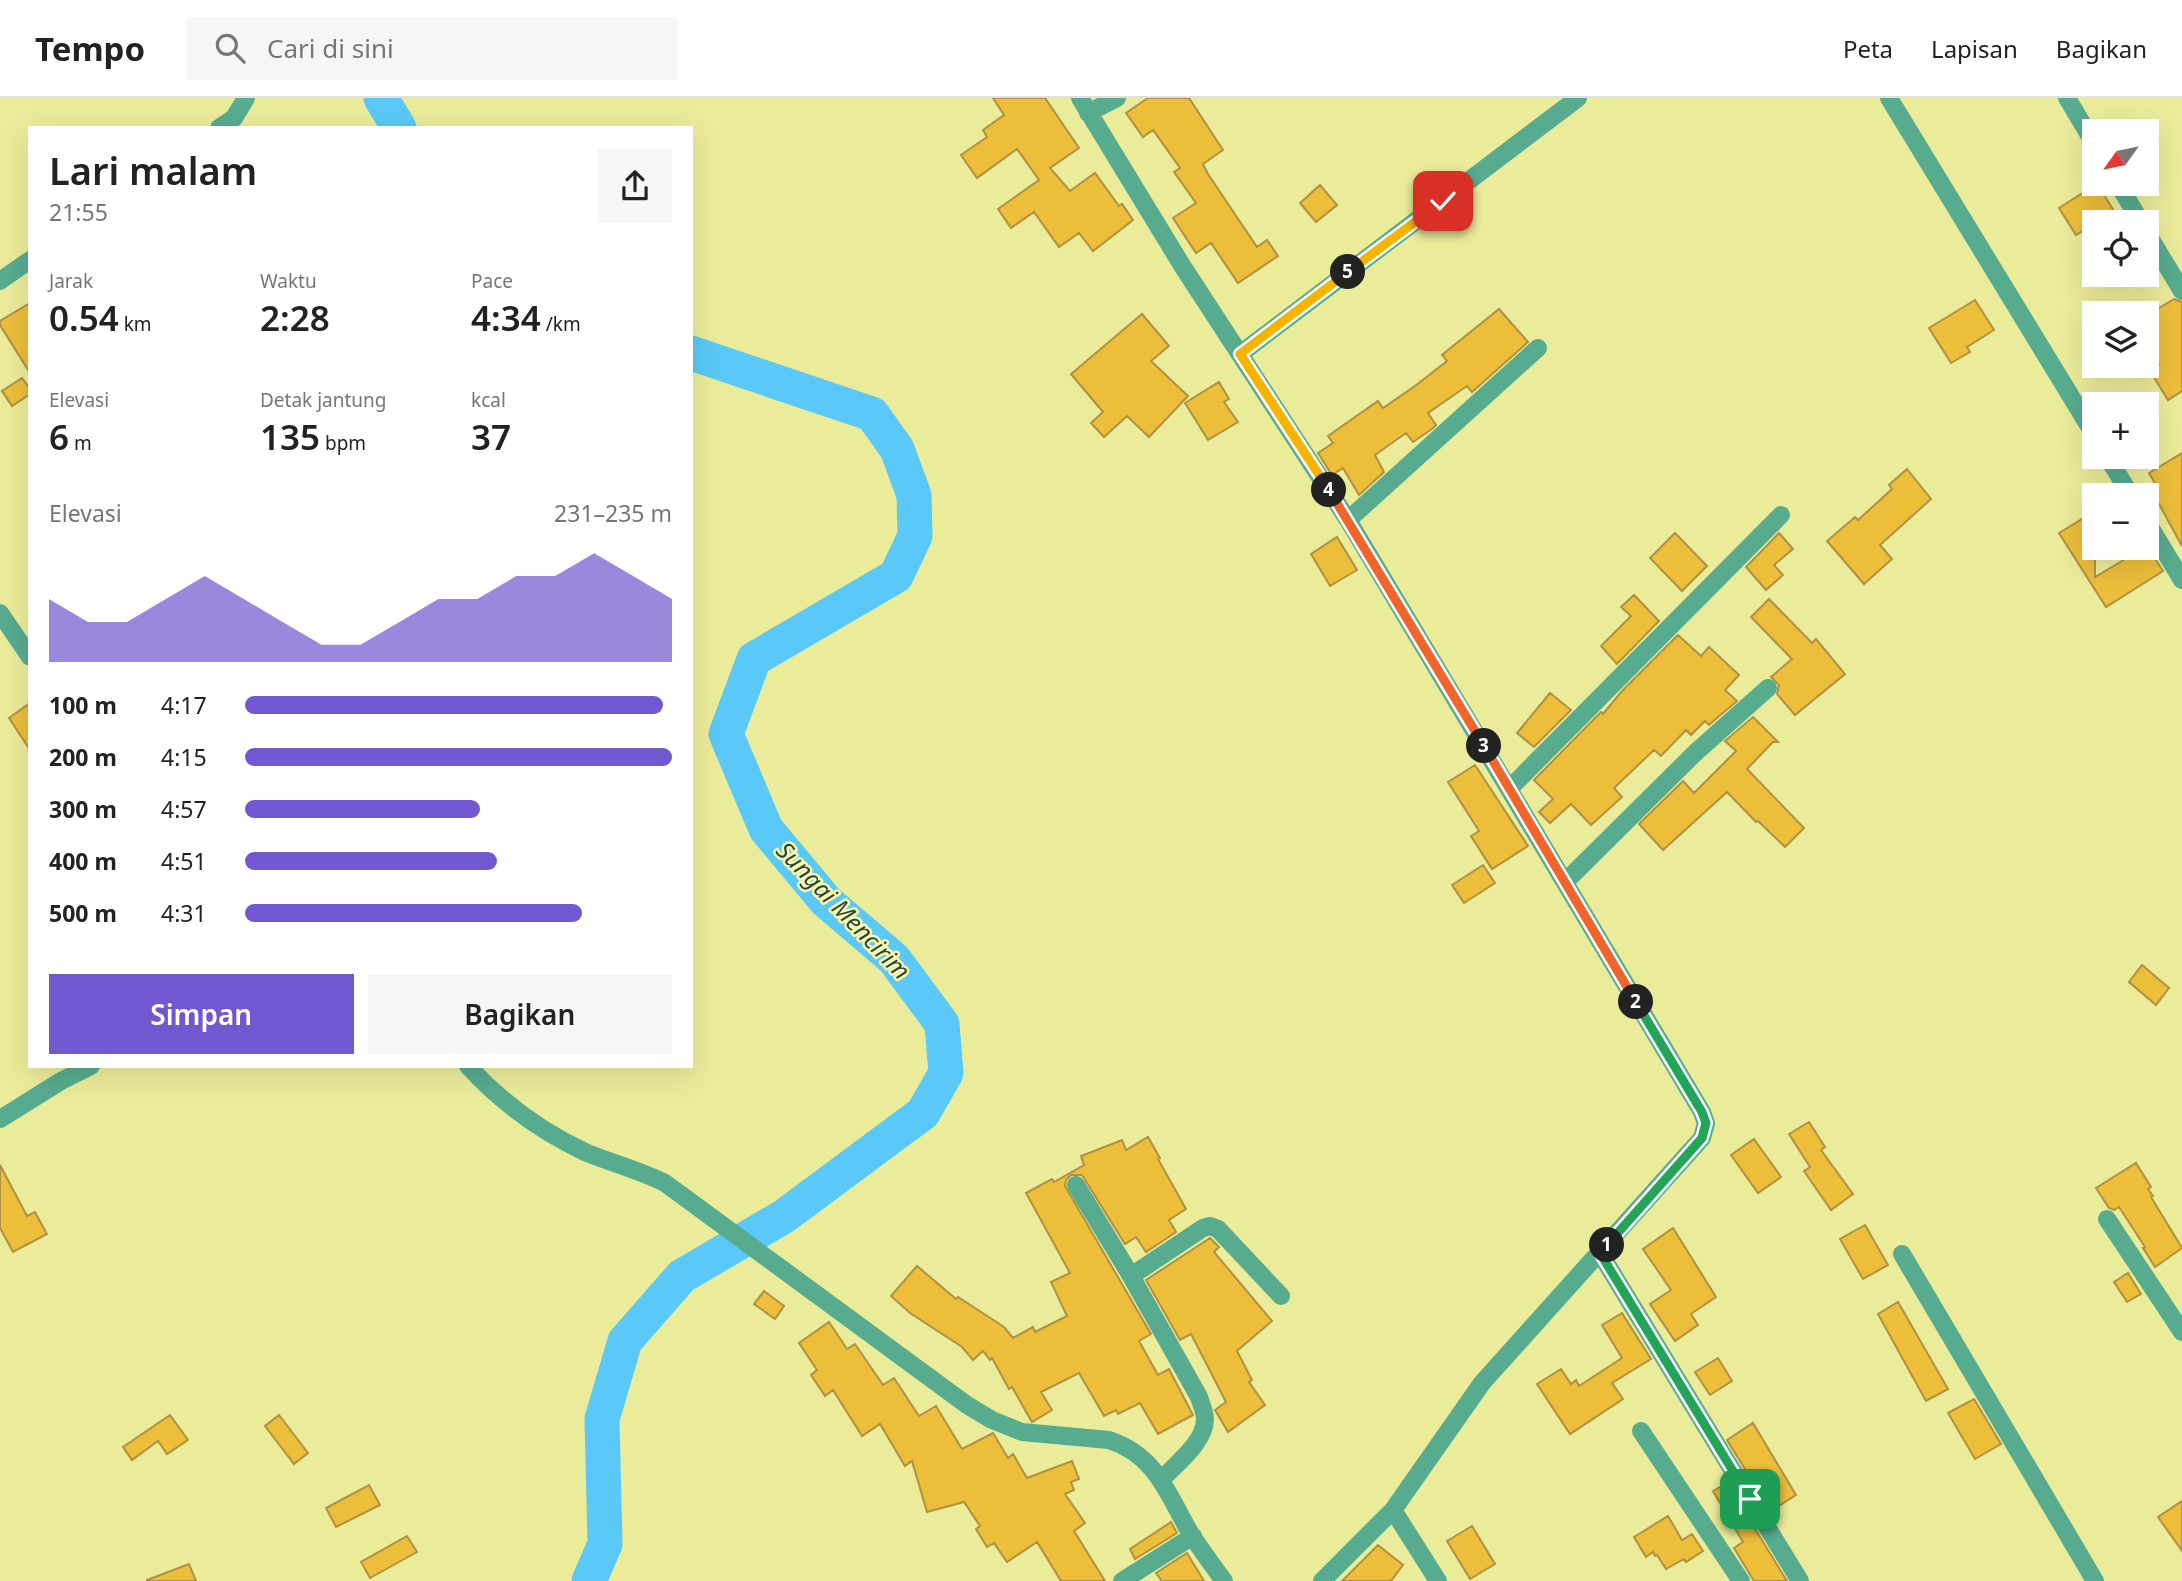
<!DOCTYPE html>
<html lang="id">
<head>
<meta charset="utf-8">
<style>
  body { margin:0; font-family:"Noto Sans",sans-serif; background:#f6f6f6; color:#222; height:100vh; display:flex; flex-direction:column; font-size:26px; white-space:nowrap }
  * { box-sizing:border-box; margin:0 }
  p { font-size:23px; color:#767676 }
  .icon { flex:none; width:38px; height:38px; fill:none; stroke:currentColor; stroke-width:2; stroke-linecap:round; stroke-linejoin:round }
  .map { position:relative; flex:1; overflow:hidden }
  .panel { position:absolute; left:28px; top:28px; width:665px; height:942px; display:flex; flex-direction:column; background:#fff; border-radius:0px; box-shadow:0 7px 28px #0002 }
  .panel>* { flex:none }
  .needle { width:46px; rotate:237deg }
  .buttons { position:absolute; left:2082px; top:21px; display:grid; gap:14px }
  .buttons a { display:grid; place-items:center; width:77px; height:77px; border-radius:0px; background:#fff; box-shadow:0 7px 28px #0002; font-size:35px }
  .pin { position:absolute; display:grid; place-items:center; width:60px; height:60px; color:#fff; margin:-30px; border-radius:14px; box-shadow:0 4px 10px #0006 }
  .km { position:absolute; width:35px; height:35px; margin:-18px; border-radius:50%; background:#222; color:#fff; font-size:19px; line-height:35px; text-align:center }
  .round { display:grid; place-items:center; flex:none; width:74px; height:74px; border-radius:0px; background:#f6f6f6 }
  .head { display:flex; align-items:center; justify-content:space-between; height:119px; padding:0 21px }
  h1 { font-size:38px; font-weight:600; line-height:52px }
  .metrics { display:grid; grid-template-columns:repeat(3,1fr); gap:10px; height:119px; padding:7px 21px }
  .metrics div { display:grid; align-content:center }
  .metrics b { font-size:35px; font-weight:600 }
  .metrics small { font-size:19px; font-weight:400 }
  .metrics p { font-size:19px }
  .chart { height:196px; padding:14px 21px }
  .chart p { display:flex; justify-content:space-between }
  .chart svg { width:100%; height:126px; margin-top:7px; fill:#7157d0; opacity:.7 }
  .primary-button { display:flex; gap:14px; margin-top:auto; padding:14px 21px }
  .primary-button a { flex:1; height:80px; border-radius:0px; background:#7157d0; color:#fff; font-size:28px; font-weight:600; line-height:80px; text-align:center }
  .primary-button a+a { background:#f6f6f6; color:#222 }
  ul { padding:0 21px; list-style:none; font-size:23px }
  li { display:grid; grid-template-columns:112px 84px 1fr; align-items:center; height:52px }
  li i { height:18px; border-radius:9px; background:#7157d0 }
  header { display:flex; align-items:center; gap:42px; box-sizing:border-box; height:98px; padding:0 35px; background:#fff; border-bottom:2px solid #e0e0e0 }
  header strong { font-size:33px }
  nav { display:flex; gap:38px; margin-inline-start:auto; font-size:24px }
  .search { width:490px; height:63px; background:#f6f6f6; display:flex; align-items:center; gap:18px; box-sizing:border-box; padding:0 24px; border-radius:0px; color:#767676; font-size:26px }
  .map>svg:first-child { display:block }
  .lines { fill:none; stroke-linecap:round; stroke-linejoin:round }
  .river { stroke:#5ac9f7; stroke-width:35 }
  .building { fill:#ecbe3a; stroke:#ae9142; stroke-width:2 }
  .minor { stroke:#57ac8f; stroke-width:18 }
  .split-1-casing { stroke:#fff; stroke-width:14 }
  .split-2-casing { stroke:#fff; stroke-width:14 }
  .split-3-casing { stroke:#fff; stroke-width:14 }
  .split-4-casing { stroke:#fff; stroke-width:14 }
  .split-5-casing { stroke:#fff; stroke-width:14 }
  .split-6-casing { stroke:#fff; stroke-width:14 }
  .split-1 { stroke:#22a559; stroke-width:9 }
  .split-2 { stroke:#22a559; stroke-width:9 }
  .split-3 { stroke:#f0652b; stroke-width:9 }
  .split-4 { stroke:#f0652b; stroke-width:9 }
  .split-5 { stroke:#f5b400; stroke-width:9 }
  .split-6 { stroke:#f5b400; stroke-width:9 }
  .labels { text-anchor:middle; stroke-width:5; stroke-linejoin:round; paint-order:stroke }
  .water-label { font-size:24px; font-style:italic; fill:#263f4a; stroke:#f9faa7 }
</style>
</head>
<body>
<header>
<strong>Tempo</strong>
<div class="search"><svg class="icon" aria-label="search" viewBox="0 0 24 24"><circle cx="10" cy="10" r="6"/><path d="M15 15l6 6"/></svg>Cari di sini</div>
<nav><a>Peta</a><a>Lapisan</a><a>Bagikan</a></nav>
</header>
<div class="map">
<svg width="2182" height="1483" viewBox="0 0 2182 1483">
  <rect width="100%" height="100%" fill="#ebec9a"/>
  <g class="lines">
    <path class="river" d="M 381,0 L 399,30
      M 589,1483 L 605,1446 L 602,1321 L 625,1243 L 682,1178 L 783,1119 L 923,1015 L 946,975 L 942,926 L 894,861 L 826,803 L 766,731 L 726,636 L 754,561 L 896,478 L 915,438 L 914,397 L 897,351 L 872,316 L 691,255"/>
  </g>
  <path class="building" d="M 993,0 L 1045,0 L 1079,50 L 1050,70 L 1070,93 L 1095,75 L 1119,108 L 1122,106 L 1133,122 L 1093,153 L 1079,135 L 1059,149 L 1034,114 L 1011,130 L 998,111 L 1039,82 L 1017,51 L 977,80 L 961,57 L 987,39 L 983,32 L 1004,17 Z
    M 1148,0 L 1189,0 L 1223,52 L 1203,66 L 1208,76 L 1257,149 L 1267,142 L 1278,158 L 1238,185 L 1211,145 L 1196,155 L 1173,120 L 1196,105 L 1174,74 L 1180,70 L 1153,32 L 1143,39 L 1126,15 Z
    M 2097,86 L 2114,113 L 2076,137 L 2059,110 Z
    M 1320,87 L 1337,107 L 1316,124 L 1300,105 Z
    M 2174,201 L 2182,204 L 2182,293 L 2168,302 L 2150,273 L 2159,267 L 2147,247 L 2147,217 Z
    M 1975,202 L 1994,232 L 1967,249 L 1970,254 L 1951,265 L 1929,230 Z
    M 30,205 L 30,275 L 0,227 L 0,223 Z
    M 1499,211 L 1528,244 L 1472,294 L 1467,288 L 1428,315 L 1436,327 L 1432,331 L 1413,344 L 1406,335 L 1375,357 L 1384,374 L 1359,397 L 1343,370 L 1332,377 L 1318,355 L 1333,345 L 1328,338 L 1378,303 L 1383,310 L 1415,288 L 1447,263 L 1442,257 Z
    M 1142,216 L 1169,248 L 1151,263 L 1188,298 L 1149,339 L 1127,318 L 1104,339 L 1091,325 L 1103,314 L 1071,276 Z
    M 22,280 L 30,291 L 30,296 L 12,308 L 2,293 Z
    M 1219,284 L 1229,301 L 1224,304 L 1238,324 L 1208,342 L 1185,305 Z
    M 2182,355 L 2182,448 L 2159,406 L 2147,413 L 2147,397 L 2143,394 L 2156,387 L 2149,375 Z
    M 1907,371 L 1931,401 L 1880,447 L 1892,461 L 1864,486 L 1827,443 L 1855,419 L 1858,422 L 1892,391 L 1889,387 Z
    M 2095,413 L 2095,479 L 2147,448 L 2163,473 L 2106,509 L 2059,435 Z
    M 1675,435 L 1707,468 L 1682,493 L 1650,460 Z
    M 1779,435 L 1793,451 L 1774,467 L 1783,477 L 1766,492 L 1746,469 Z
    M 1337,439 L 1357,472 L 1330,488 L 1311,456 Z
    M 1634,497 L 1659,523 L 1617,566 L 1601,548 L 1631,518 L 1621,509 Z
    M 1769,501 L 1812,545 L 1816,541 L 1845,576 L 1795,617 L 1777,596 L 1779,587 L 1771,579 L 1792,561 L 1751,519 Z
    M 1678,537 L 1701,558 L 1709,549 L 1739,577 L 1725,592 L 1737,603 L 1709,627 L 1705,623 L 1691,637 L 1686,632 L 1661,658 L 1654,652 L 1614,690 L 1622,699 L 1591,727 L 1571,706 L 1550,725 L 1539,714 L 1553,701 L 1534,682 L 1601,614 L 1603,616 L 1622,593 Z
    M 1550,595 L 1571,612 L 1534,649 L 1517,635 Z
    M 30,605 L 30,652 L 9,620 Z
    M 1753,619 L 1778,644 L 1773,644 L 1747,671 L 1804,730 L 1785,749 L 1758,723 L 1756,724 L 1727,694 L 1663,752 L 1639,726 L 1683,683 L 1694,695 L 1736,653 L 1725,643 Z
    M 1475,667 L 1528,748 L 1492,771 L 1471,738 L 1479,733 L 1448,684 Z
    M 1483,767 L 1495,785 L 1464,805 L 1452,787 Z
    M 2142,867 L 2169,890 L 2156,907 L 2129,884 Z
    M 1809,1024 L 1825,1049 L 1821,1052 L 1853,1096 L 1831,1112 L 1804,1073 L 1810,1069 L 1789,1036 Z
    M 1148,1039 L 1160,1060 L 1158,1061 L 1186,1111 L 1169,1122 L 1176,1134 L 1146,1154 L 1136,1139 L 1125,1146 L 1082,1077 L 1071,1077 L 1066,1082 L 1065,1088 L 1151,1236 L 1139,1243 L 1158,1277 L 1169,1271 L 1193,1317 L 1158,1336 L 1140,1305 L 1118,1316 L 1116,1312 L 1104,1318 L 1079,1275 L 1041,1294 L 1052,1312 L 1032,1324 L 1012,1289 L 1009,1291 L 992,1260 L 990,1262 L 983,1253 L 973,1262 L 962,1249 L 910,1215 L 891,1198 L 917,1168 L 956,1201 L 958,1199 L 1004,1229 L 1013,1240 L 1033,1229 L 1035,1234 L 1067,1218 L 1051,1184 L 1070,1175 L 1026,1095 L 1052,1081 L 1054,1084 L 1084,1067 L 1081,1058 L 1122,1042 L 1126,1052 Z
    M 1754,1041 L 1781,1079 L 1758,1095 L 1731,1057 Z
    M 2136,1065 L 2151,1089 L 2148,1091 L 2153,1098 L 2151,1099 L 2182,1150 L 2155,1169 L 2143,1150 L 2145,1149 L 2119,1109 L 2114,1112 L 2109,1110 L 2096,1090 Z
    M 0,1067 L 27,1118 L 35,1114 L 47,1136 L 13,1154 L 0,1130 Z
    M 1865,1127 L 1888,1167 L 1863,1181 L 1840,1141 Z
    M 1673,1130 L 1716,1199 L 1691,1216 L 1698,1227 L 1675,1243 L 1650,1206 L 1671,1192 L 1643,1151 Z
    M 1210,1140 L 1219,1149 L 1214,1154 L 1272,1223 L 1237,1253 L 1252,1282 L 1249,1284 L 1265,1307 L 1228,1334 L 1215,1312 L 1226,1304 L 1191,1236 L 1180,1242 L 1146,1182 Z
    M 2128,1175 L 2141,1196 L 2127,1204 L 2114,1184 Z
    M 764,1193 L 784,1208 L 775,1221 L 754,1206 Z
    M 1898,1204 L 1948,1291 L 1926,1303 L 1878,1216 Z
    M 1622,1215 L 1651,1261 L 1612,1285 L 1623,1301 L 1570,1336 L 1537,1286 L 1561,1271 L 1571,1286 L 1576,1282 L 1579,1288 L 1622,1260 L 1602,1227 Z
    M 829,1224 L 847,1251 L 855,1246 L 883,1287 L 894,1280 L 919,1318 L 936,1308 L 962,1351 L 993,1335 L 1008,1360 L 1013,1356 L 1027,1380 L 1072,1363 L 1079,1381 L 1071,1384 L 1074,1392 L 1065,1396 L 1085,1425 L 1074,1433 L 1105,1483 L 1061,1483 L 1037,1444 L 1007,1464 L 994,1445 L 987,1449 L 976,1431 L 980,1428 L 964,1404 L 927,1414 L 912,1363 L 905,1368 L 880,1326 L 862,1338 L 833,1292 L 825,1298 L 811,1277 L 817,1272 L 799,1245 Z
    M 1718,1260 L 1732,1283 L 1710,1297 L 1695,1274 Z
    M 1974,1301 L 2001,1346 L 1975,1361 L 1948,1315 Z
    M 170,1317 L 188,1342 L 167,1356 L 158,1343 L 132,1362 L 123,1349 Z
    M 279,1317 L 308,1355 L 294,1366 L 265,1328 Z
    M 1753,1325 L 1796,1397 L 1771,1413 L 1727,1342 Z
    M 1727,1385 L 1787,1483 L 1754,1483 L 1734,1450 L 1743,1444 L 1713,1393 Z
    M 369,1387 L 380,1407 L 336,1429 L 326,1410 Z
    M 2182,1403 L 2182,1453 L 2158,1419 Z
    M 1668,1418 L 1682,1442 L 1692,1436 L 1703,1453 L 1686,1464 L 1684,1461 L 1666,1471 L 1657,1457 L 1655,1458 L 1653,1454 L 1646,1459 L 1634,1439 Z
    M 1171,1424 L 1177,1435 L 1135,1461 L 1130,1451 Z
    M 1472,1428 L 1495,1466 L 1470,1481 L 1447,1443 Z
    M 407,1438 L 417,1454 L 370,1480 L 361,1464 Z
    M 1378,1447 L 1403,1467 L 1391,1483 L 1342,1483 Z
    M 1187,1455 L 1204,1483 L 1162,1483 L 1156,1475 Z
    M 189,1466 L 196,1483 L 147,1483 L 147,1482 Z"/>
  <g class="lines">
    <path class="minor" d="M 1080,0 L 1183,169 L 1348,422 L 1702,1014 L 1706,1025 L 1702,1040 L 1482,1285 L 1393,1412 L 1322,1483
      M 1889,0 L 2095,338
      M 2067,0 L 2095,47
      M 1088,15 L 1117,0
      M 219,30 L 234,20 L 246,0
      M 2118,86 L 2141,124
      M 2147,135 L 2182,193
      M 0,183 L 30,162
      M 1240,256 L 1578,0
      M 2107,359 L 2131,397
      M 1348,422 L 1538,250
      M 2147,424 L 2182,482
      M 0,515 L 30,559
      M 1509,691 L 1781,417
      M 1565,784 L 1695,655 L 1768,590
      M 468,968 C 501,1004 540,1033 585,1054 C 611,1065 639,1072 665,1085 L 967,1307 L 992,1322 L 1022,1334 L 1109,1342 C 1158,1358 1168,1398 1192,1438 C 1202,1453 1213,1468 1224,1483
      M 0,1021 L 61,983 L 91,968
      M 1076,1087 L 1131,1178 L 1199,1299 C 1201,1306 1205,1314 1205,1321 C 1205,1344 1177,1365 1162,1381
      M 2107,1121 L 2182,1234
      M 1600,1155 L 1800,1483
      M 1902,1156 L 2095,1483
      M 1131,1178 L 1203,1130 L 1210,1128 L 1218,1131 L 1281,1198
      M 1641,1333 L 1741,1483
      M 1393,1412 L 1438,1483
      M 1122,1483 L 1193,1438"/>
  </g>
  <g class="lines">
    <g class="split-1-casing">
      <path id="split-1" d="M 1607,1147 L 1600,1155 L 1750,1401"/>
    </g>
    <g class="split-2-casing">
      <path id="split-2" d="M 1607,1147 L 1702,1040 L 1706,1025 L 1702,1014 L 1636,904"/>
    </g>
    <g class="split-3-casing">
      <path id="split-3" d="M 1484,648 L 1636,904"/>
    </g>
    <g class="split-4-casing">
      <path id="split-4" d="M 1329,392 L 1484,648"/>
    </g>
    <g class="split-5-casing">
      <path id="split-5" d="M 1329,392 L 1240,256 L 1348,174"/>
    </g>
    <g class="split-6-casing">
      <path id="split-6" d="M 1348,174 L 1443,103"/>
    </g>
    <use href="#split-1" class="split-1"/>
    <use href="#split-2" class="split-2"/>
    <use href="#split-3" class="split-3"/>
    <use href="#split-4" class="split-4"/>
    <use href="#split-5" class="split-5"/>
    <use href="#split-6" class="split-6"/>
  </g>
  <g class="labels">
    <g class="water-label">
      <text transform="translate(843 813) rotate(46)" y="8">Sungai Mencirim</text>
    </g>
  </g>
</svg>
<div class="buttons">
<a><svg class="needle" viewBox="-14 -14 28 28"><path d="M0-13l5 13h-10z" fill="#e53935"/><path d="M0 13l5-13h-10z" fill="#767676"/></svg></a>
<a><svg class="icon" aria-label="locate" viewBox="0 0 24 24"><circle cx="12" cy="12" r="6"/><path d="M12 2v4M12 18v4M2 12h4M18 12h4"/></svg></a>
<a><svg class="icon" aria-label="layers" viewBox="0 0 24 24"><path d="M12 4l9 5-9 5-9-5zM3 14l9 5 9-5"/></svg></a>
<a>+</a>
<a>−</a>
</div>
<div class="pin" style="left:1750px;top:1401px;background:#1e9e55"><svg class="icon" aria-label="arrive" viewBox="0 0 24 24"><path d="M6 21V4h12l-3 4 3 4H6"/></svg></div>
<div class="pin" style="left:1443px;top:103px;background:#d93025"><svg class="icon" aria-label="check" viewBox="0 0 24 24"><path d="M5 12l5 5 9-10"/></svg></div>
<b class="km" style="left:1607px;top:1147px">1</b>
<b class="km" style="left:1636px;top:904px">2</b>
<b class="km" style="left:1484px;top:648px">3</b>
<b class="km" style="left:1329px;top:392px">4</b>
<b class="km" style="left:1348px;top:174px">5</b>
<section class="panel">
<div class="head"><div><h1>Lari malam</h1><p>21:55</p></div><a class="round"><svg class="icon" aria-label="share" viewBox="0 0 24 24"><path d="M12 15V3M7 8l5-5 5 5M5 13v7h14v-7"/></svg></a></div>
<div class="metrics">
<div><p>Jarak</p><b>0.54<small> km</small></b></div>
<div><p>Waktu</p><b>2:28</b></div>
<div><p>Pace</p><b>4:34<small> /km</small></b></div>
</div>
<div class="metrics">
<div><p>Elevasi</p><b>6<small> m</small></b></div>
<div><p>Detak jantung</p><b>135<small> bpm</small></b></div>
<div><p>kcal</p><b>37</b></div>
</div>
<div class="chart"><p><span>Elevasi</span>231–235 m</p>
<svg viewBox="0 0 160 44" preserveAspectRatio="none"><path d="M0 44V22L10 30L20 30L30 22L40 14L50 22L60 30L70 38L80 38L90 30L100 22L110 22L120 14L130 14L140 6L150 14L160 22V44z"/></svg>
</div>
<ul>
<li><b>100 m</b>4:17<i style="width:98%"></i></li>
<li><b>200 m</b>4:15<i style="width:100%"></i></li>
<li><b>300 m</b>4:57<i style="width:55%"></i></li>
<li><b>400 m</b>4:51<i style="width:59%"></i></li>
<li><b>500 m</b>4:31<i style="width:79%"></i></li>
</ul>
<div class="primary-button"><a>Simpan</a><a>Bagikan</a></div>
</section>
</div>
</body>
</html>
